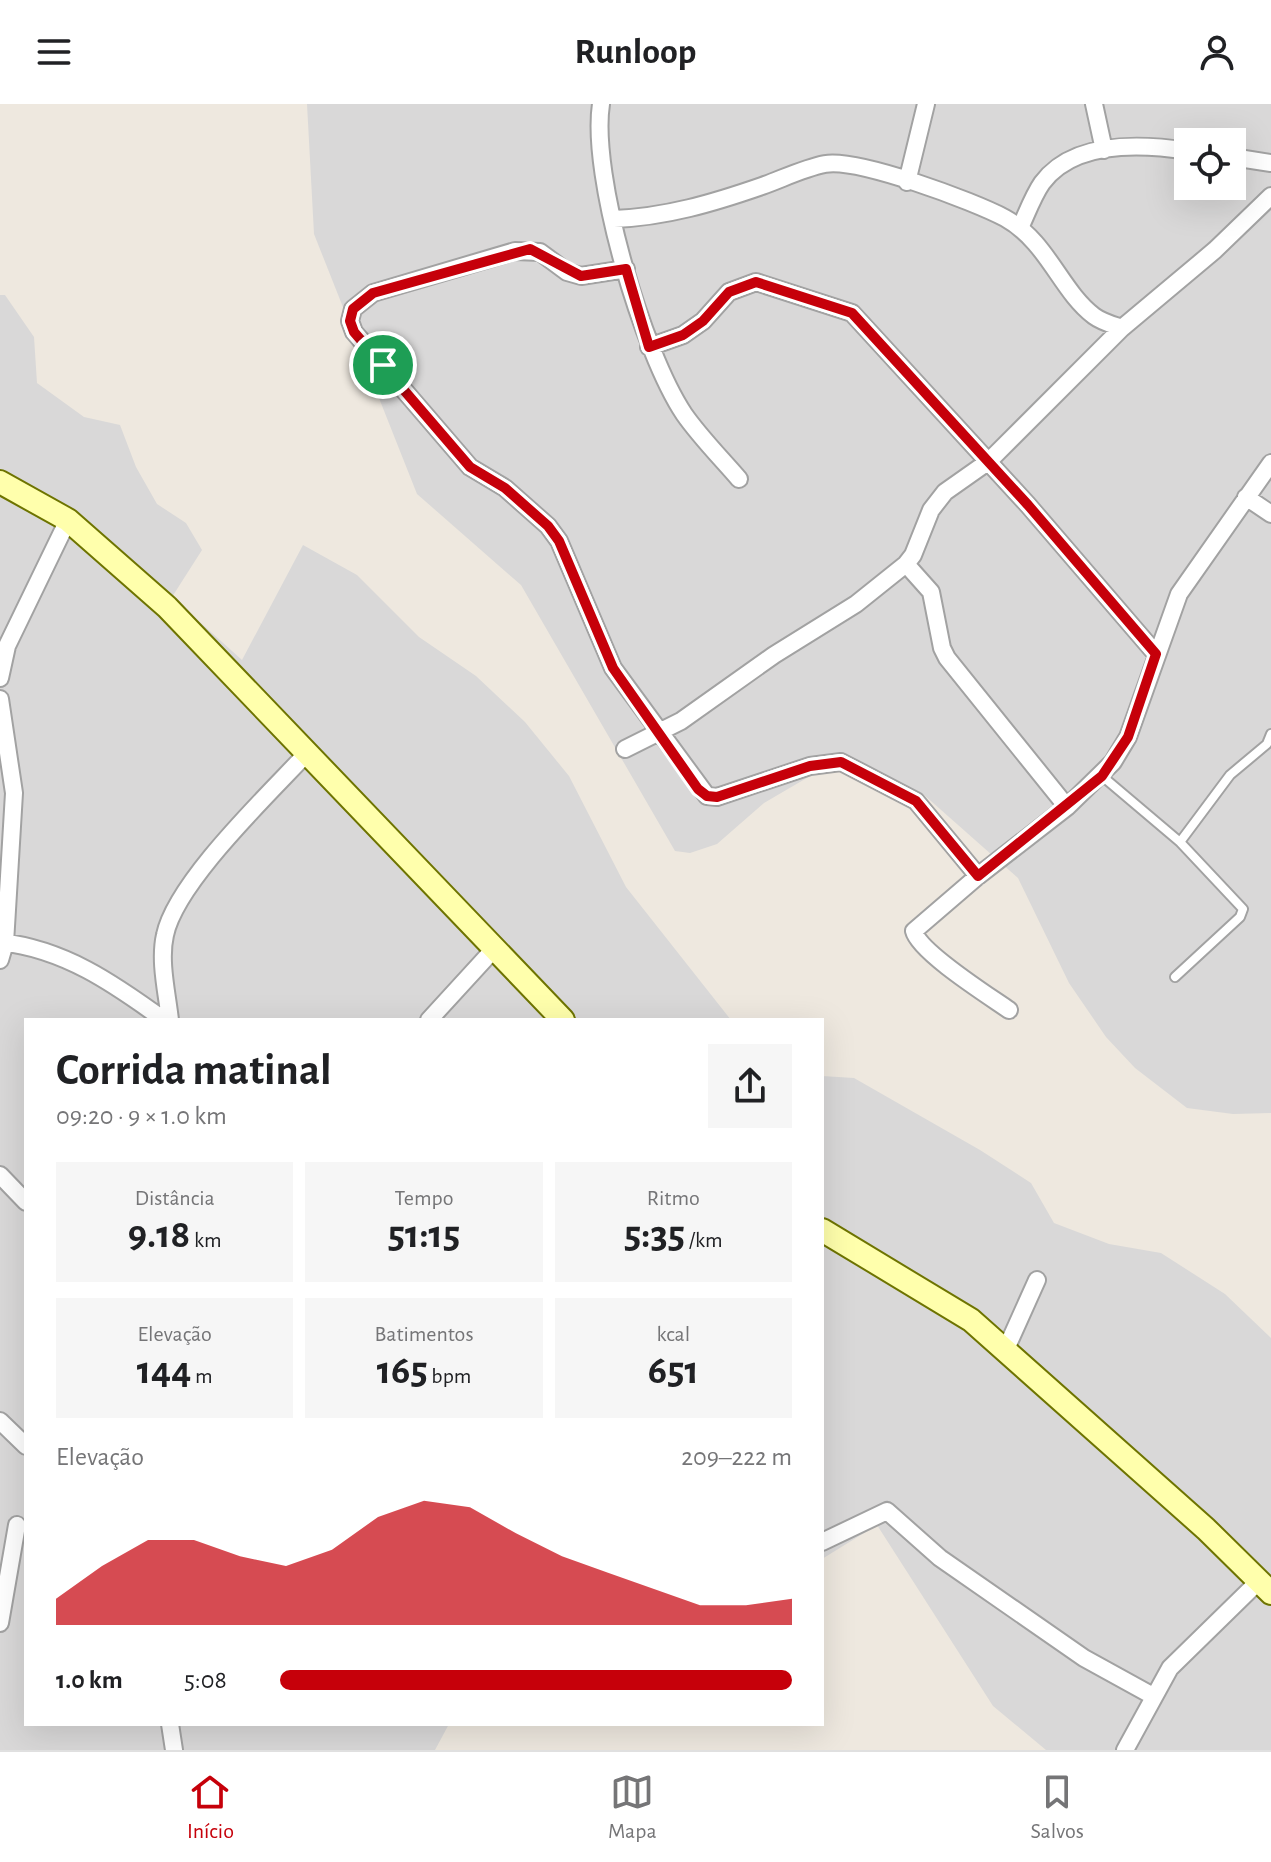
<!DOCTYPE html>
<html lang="pt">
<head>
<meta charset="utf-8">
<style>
  body { margin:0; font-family:"Alegreya Sans",sans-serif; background:#f6f6f6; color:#202124; height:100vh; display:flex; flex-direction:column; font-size:30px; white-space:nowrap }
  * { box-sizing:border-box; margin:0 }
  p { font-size:26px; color:#757577 }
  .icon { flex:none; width:44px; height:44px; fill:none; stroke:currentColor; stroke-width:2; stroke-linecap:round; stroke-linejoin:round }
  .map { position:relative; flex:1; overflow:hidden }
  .sheet { position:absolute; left:24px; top:914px; width:800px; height:708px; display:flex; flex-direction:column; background:#fff; border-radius:0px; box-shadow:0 8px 32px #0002 }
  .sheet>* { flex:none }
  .controls { position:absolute; left:1174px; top:24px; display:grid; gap:16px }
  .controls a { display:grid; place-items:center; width:72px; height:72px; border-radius:0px; background:#fff; box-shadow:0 8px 32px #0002; font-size:40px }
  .pin { position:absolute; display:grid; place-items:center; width:68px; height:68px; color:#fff; margin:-34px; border:4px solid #fff; border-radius:50%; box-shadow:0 2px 8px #0007 }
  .round { display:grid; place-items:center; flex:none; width:84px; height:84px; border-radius:0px; background:#f6f6f6 }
  .head { display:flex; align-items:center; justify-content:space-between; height:136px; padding:0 32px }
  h1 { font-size:44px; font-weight:700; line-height:60px }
  .stats { display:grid; grid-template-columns:repeat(3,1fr); gap:12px; height:136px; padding:8px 32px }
  .stats div { display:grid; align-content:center; border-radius:0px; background:#f6f6f6; text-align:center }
  .stats b { font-size:40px; font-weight:700 }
  .stats small { font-size:22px; font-weight:400 }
  .stats p { font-size:22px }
  .chart { height:224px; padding:16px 32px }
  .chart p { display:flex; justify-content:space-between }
  .chart svg { width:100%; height:144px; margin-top:8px; fill:#c6000a; opacity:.7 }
  ul { padding:0 32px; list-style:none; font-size:26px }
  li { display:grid; grid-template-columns:128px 96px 1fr; align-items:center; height:60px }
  li i { height:20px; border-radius:10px; background:#c6000a }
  header { display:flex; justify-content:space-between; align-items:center; height:104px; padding:0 32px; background:#fff; font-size:36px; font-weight:700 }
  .menu { display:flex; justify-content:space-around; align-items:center; height:112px; border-top:2px solid #e0e0e0; background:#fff; font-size:22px; color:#757577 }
  .menu a { display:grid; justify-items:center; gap:4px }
  .menu .current { color:#c6000a }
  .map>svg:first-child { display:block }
  .residential { fill:#d9d8d8; fill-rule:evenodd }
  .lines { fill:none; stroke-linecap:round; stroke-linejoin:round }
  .lane-casing { stroke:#a2a2a2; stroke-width:12 }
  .street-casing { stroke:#a2a2a2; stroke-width:20 }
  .secondary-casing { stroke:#6e7400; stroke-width:26 }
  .lane { stroke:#fff; stroke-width:8 }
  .street { stroke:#fff; stroke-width:16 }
  .secondary { stroke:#ffffac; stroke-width:22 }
  .route-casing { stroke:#fff; stroke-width:16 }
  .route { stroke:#c6000a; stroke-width:10 }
</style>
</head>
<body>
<header><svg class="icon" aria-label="menu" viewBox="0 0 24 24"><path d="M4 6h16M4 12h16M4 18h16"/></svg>Runloop<svg class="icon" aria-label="person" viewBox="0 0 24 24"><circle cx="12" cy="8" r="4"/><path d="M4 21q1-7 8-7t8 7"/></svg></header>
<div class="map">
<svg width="1271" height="1646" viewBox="0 0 1271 1646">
  <rect width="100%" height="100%" fill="#eee8df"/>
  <path class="residential" d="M 307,0 L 1271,0 L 1271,1009 L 1233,1010 L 1187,1004 L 1135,964 L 1106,933 L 1069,879 L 1018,774 L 923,690 L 865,662 L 817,668 L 764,699 L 717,740 L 690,749 L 675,747 L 521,481 L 417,390 L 314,130 ZM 1188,38 L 1232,38 L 1232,82 L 1188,82 Z
    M 0,191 L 5,191 L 34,233 L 37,279 L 84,313 L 120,321 L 136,363 L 157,400 L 186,419 L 202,446 L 172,493 L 242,556 L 303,441 L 357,471 L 419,533 L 476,572 L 525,618 L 569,672 L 626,783 L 731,916 L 26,916 L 26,1620 L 449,1620 L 435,1646 L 0,1646 Z
    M 822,972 L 854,974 L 980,1046 L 1031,1079 L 1054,1119 L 1109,1140 L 1161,1149 L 1225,1190 L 1271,1234 L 1271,1646 L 1046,1646 L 993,1602 L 877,1421 L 822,1455 Z"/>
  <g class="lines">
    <g class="lane-casing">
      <path id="lane" d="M 1102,672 L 1180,738 L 1243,805 L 1240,813 L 1175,873
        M 1180,738 L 1230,671 L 1267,640 L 1271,630"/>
    </g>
    <g class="street-casing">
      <path id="street" d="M 601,0 C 590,71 643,249 684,310 C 700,333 721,354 739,375
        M 1094,0 L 1104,46
        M 1232,53 L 1271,59
        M 907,78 L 926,0
        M 614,115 C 666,113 713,99 762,82 C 782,75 804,64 825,60 C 858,54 973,97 1005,114 C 1048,138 1060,186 1094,212 C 1102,218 1113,221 1122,224
        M 1020,124 C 1027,109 1033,92 1042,79 C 1074,36 1143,40 1188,47
        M 626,165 L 581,172 L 567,168 L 540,148 L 515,147 L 373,189 L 353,205 L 350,217 L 354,228 L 470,363 L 505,384 L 548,422 L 559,437 L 613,564 L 707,692 L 717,693 L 810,662 L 841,658 L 916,697 L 978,772
        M 649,243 L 683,231 L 703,217 L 729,188 L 756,178 L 852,209 L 1028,401 L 1156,550
        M 1246,393 L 1271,410
        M 906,460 L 931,488 L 942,544 L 947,554 L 1067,703
        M 0,574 L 7,542 L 68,416
        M 0,595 L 14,689 L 5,839 L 0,856
        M 625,645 L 681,617 L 774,551 L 856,500 L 906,460 L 913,451 L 931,406 L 945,388 L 989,357 L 1122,224 L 1215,146 L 1271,92
        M 0,838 C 64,845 113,879 164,916
        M 1009,906 C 989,892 919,848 914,827 L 978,772 L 1067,703 L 1113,658 L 1128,633 L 1179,490 L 1271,359
        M 170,916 C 167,889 159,857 165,831 C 176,778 269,690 307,649
        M 429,916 L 494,845
        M 0,1071 L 26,1098
        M 1006,1245 L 1037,1176
        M 0,1317 L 26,1342
        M 822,1438 L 887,1407 L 940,1454 L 1084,1554 L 1153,1592
        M 0,1519 L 17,1421
        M 170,1620 L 174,1646
        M 1125,1646 L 1170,1564 L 1260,1476"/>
    </g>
    <g class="secondary-casing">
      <path id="secondary" d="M 0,378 L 68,416 L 167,503 L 563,916
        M 822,1126 L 971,1216 L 1206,1425 L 1271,1489"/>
    </g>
    <use href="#lane" class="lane"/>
    <use href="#street" class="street"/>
    <use href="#secondary" class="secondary"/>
  </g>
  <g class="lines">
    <g class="route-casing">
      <path id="route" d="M 530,145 L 581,172 L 626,165 L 649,243 L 683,231 L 703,217 L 729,188 L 756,178 L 852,209 L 1028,401 L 1156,550 L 1128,633 L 1102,672 L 978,772 L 916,697 L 841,658 L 810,662 L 717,693 L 707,692 L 698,685 L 613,564 L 559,437 L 548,422 L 505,384 L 470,363 L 354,228 L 350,217 L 353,205 L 373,189 Z"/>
    </g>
    <use href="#route" class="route"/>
  </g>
</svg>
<div class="controls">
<a><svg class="icon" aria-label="locate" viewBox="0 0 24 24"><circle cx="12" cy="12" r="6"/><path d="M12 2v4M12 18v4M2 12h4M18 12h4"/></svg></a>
</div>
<div class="pin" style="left:383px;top:261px;background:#1e9e55"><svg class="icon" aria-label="arrive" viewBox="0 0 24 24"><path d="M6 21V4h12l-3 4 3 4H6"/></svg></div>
<section class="sheet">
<div class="head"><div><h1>Corrida matinal</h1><p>09:20 · 9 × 1.0 km</p></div><a class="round"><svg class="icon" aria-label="share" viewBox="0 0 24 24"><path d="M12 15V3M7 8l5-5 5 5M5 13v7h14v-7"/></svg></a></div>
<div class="stats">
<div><p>Distância</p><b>9.18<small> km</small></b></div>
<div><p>Tempo</p><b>51:15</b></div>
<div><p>Ritmo</p><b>5:35<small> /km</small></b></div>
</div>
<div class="stats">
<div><p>Elevação</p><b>144<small> m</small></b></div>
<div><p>Batimentos</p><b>165<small> bpm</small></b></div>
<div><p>kcal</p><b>651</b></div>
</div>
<div class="chart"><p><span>Elevação</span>209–222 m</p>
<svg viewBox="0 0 160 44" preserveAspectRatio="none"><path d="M0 44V36L10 26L20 18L30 18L40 23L50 26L60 21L70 11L80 6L90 8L100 16L110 23L120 28L130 33L140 38L150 38L160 36V44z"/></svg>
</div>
<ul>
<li><b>1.0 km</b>5:08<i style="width:100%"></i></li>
</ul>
</section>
</div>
<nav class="menu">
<a class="current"><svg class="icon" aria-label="home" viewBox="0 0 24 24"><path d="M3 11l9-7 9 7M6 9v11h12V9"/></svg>Início</a>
<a><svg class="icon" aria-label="map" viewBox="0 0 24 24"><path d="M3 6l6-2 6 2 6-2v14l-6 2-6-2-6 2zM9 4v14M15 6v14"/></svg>Mapa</a>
<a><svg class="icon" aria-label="saved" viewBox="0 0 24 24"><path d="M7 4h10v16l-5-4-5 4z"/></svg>Salvos</a>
</nav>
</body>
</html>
